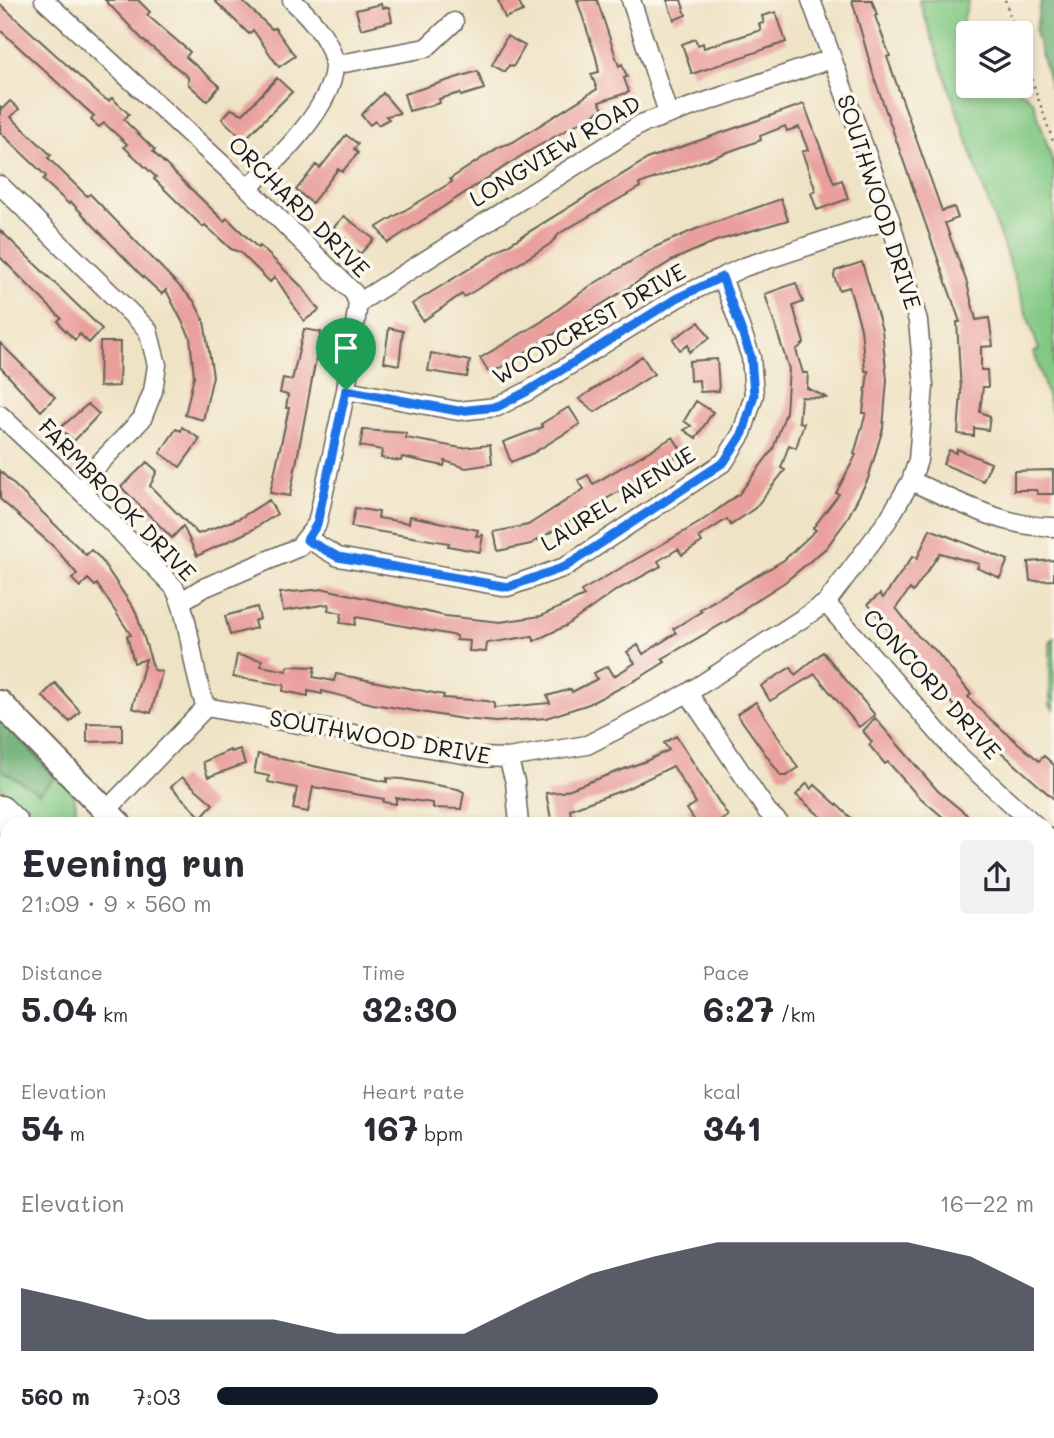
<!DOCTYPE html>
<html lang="en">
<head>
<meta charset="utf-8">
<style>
  body { margin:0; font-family:Mali,sans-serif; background:#f2f2f3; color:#2b2b33; height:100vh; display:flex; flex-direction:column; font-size:26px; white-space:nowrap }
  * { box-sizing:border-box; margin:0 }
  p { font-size:23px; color:#7c7c81 }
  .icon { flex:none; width:38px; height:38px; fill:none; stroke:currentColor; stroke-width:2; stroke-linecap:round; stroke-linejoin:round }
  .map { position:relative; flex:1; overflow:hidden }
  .panel { position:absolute; left:0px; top:817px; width:1055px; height:621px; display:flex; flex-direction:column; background:#fff; border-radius:21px 21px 0 0; box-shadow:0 4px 10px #0003 }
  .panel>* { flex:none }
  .buttons { position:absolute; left:956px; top:21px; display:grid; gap:14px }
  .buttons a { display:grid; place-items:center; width:77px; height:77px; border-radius:7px; background:#fff; box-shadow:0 4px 10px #0003; font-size:35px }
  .pin { position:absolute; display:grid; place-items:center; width:60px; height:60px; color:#fff; margin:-72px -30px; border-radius:50% 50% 50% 0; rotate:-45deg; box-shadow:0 0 7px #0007 }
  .pin .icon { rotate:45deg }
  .round { display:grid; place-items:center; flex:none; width:74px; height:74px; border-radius:7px; background:#f2f2f3 }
  .overview { display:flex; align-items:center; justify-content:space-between; height:119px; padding:0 21px }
  h1 { font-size:38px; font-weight:700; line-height:52px }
  .figures { display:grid; grid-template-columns:repeat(3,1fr); gap:10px; height:119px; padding:7px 21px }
  .figures div { display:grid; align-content:center }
  .figures b { font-size:35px; font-weight:700 }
  .figures small { font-size:19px; font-weight:400 }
  .figures p { font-size:19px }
  .chart { height:196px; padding:14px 21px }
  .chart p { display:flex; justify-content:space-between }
  .chart svg { width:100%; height:126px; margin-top:7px; fill:#111827; opacity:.7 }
  ul { padding:0 21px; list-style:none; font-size:23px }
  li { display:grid; grid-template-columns:112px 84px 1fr; align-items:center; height:52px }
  li i { height:18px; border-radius:9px; background:#111827 }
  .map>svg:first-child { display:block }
  .green { fill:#82c984; stroke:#4f7250; stroke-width:2 }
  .forest { fill:#69ad72; stroke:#426447; stroke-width:2 }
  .building { fill:#e99f9c }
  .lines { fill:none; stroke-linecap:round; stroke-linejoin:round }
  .lane-casing { stroke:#666257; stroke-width:12 }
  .street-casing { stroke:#666257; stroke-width:21 }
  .secondary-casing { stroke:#666257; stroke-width:28 }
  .highway-casing { stroke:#666257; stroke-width:35 }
  .path { stroke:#666257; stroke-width:2.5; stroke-dasharray:2 5; stroke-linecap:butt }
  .lane { stroke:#fff; stroke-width:9 }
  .street { stroke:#fff; stroke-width:18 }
  .secondary { stroke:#fff; stroke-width:24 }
  .highway { stroke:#fff; stroke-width:32 }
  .route-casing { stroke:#fff; stroke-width:14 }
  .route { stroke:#1a73e8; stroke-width:9 }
  .labels { text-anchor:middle; stroke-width:7; stroke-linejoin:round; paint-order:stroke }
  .street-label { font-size:23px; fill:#1c1c1c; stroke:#fbf7ec }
</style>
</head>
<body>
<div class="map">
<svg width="1054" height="1438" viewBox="0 0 1054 1438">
  <rect width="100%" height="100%" fill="#fbf7ec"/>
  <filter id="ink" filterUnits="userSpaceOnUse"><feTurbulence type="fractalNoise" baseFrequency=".0143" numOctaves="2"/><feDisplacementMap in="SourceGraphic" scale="14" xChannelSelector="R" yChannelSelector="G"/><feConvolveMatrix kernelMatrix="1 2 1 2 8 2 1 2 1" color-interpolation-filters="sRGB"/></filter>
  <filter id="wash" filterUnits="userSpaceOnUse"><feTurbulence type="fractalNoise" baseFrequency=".00686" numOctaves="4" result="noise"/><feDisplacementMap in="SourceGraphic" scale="28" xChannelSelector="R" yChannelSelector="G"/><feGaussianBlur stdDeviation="1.57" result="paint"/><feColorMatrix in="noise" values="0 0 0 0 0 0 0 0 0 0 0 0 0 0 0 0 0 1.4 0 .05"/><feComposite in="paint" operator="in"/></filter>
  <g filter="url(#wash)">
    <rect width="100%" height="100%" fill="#efe3c5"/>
    <path class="green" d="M 919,0 L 969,0 L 959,34 L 968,42 L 968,86 L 1016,86 L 1033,101 L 1054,166 L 1054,418 L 1034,352 L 1039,350 Z
      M 1054,638 L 1054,709 L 1050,705 L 1050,642 Z
      M 0,715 L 72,789 C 77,803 78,812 69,824 L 37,824 L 0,787 Z
      M 0,831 L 7,841 L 7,870 L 0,866 Z
      M 0,961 L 7,969 L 7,1225 L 0,1220 Z
      M 1054,1130 L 1054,1184 L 1048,1166 L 1048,1131 Z
      M 189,1432 L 239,1432 L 238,1438 L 185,1438 Z
      M 504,1432 L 550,1432 L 556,1438 L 510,1438 Z"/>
    <path class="forest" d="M 1041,0 L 1054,0 L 1054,99 L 1035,32 Z
      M 0,715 L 55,778 L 39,793 L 0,769 Z
      M 609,1432 L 726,1432 L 733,1438 L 615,1438 Z"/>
    <g id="blocks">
      <path class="building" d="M 105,0 L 138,0 L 150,12 L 147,15 L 190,52 L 186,57 L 220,86 L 207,101 L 188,84 L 188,77 L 143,40 Z
        M 214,0 L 241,0 L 272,29 L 275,28 L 295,56 L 279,67 L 253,30 L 249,34 Z
        M 498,0 L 518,0 L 523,11 L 505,18 Z
        M 577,0 L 597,0 L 619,66 L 622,64 L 627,77 L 624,78 L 629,92 L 599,102 L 603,109 L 521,156 L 388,243 L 377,227 L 452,182 L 450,179 L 499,147 L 513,142 L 597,89 L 591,74 L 599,72 L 596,57 Z
        M 667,0 L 681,0 L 686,15 L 674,20 Z
        M 852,0 L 872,0 L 877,15 L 875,16 L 890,56 L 887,57 L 942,211 L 954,207 L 958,218 L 945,223 L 967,283 L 976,320 L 989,318 L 993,346 L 981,347 L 981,370 L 987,370 L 988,387 L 983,387 L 980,412 L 990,416 L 988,430 L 974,428 L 974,436 L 958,434 L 961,392 L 957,322 L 960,322 L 874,77 Z
        M 0,4 L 103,98 L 109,101 L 112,98 L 129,114 L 124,120 L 155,150 L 153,152 L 224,221 L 227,218 L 258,248 L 260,246 L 302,287 L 319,310 L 304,321 L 275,277 L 270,282 L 240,252 L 231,249 L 205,225 L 203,227 L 154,179 L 156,177 L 124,147 L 127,144 L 104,123 L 99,127 L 91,120 L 94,116 L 0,30 Z
        M 381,4 L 382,8 L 389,7 L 392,21 L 361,29 L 356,10 Z
        M 776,12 L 786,42 L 692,74 L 682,44 L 695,39 L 698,45 L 703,43 L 704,48 L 761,30 L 759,24 L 764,23 L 762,16 Z
        M 507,36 L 525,46 L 513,67 L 509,65 L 505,72 L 492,65 Z
        M 478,71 L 484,89 L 461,96 L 460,93 L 439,99 L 440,103 L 409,111 L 404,94 Z
        M 277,78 L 292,92 L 244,140 L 222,119 L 231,109 L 243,114 Z
        M 383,93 L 400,113 L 386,116 L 389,119 L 378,125 L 375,121 L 370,125 L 361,115 Z
        M 10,101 L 19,109 L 11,117 L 51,155 L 48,158 L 87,196 L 90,194 L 194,301 L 204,321 L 213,376 L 203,420 L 185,415 L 194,376 L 190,337 L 166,290 L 162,294 L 141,275 L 71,202 L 69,204 L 43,180 L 46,176 L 0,132 L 0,107 L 2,109 Z
        M 804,104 L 834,183 L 842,180 L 848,199 L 817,210 L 811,193 L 816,191 L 802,152 L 808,150 L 799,127 L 787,131 L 785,126 L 760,136 L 761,140 L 639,184 L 640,187 L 560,233 L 550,244 L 501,275 L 464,297 L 462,294 L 423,321 L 412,304 L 649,158 Z
        M 346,135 L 358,144 L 354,149 L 358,153 L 342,172 L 338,169 L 312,203 L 296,190 L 316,165 L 320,168 Z
        M 781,199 L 788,220 L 716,241 L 673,260 L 490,374 L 480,358 L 541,322 L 590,286 L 655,247 L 696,229 Z
        M 344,216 L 374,239 L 360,254 L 334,227 Z
        M 0,230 L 102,329 L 89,343 L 80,334 L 75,340 L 62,327 L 58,321 L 61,318 L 0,257 Z
        M 862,262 L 882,330 L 887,380 L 883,428 L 868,479 L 846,521 L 826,548 L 785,582 L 743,609 L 744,611 L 662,659 L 665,662 L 636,680 L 589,704 L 546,718 L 496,722 L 463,719 L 373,704 L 322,691 L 322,694 L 308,691 L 308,696 L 283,691 L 284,685 L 233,677 L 237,655 L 262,660 L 261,666 L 287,671 L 288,666 L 315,667 L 313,677 L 334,681 L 336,674 L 444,695 L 443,698 L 487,701 L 494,703 L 494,708 L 550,703 L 547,696 L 571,689 L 572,692 L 597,679 L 594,673 L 608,666 L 614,676 L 635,663 L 627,652 L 638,645 L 643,654 L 676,633 L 673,629 L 702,611 L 700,609 L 784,560 L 816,530 L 813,528 L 839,494 L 836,493 L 856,455 L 854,454 L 866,413 L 863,413 L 868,371 L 865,371 L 861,328 L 849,287 L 839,290 L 834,276 L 835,271 Z
        M 796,283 L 803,302 L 793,306 L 804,343 L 796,350 L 803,373 L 808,373 L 807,388 L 828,398 L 801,397 L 799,422 L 804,423 L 796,448 L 789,445 L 781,468 L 785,470 L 755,508 L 731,525 L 727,519 L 699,537 L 702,542 L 682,555 L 678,549 L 658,561 L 661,566 L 615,591 L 566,626 L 534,641 L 533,636 L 487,643 L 486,652 L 469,651 L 470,641 L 456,640 L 457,636 L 356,617 L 355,625 L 340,623 L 342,613 L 328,610 L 329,604 L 283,611 L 280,593 L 325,589 L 445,616 L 500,622 L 541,616 L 584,596 L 581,591 L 699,523 L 739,494 L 773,449 L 786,412 L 789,369 L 765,294 Z
        M 699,322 L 710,338 L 689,352 L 688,345 L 680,350 L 673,339 Z
        M 389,328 L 403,331 L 399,365 L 384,362 Z
        M 304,329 L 321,332 L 290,496 L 270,493 L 289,408 L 286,408 L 288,395 L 280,393 L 283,378 L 292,380 Z
        M 100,342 L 120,342 L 119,386 L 99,387 Z
        M 0,343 L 55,397 L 41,411 L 0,367 Z
        M 431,353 L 470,361 L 467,377 L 428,371 Z
        M 642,356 L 654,374 L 595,412 L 579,399 Z
        M 717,359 L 719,391 L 700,392 L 699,380 L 690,381 L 689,361 Z
        M 696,401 L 713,412 L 696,438 L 684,430 L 691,426 L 684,421 Z
        M 88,404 L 99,414 L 74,441 L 60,428 Z
        M 569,407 L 580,424 L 533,453 L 511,462 L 503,442 L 543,427 L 541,424 Z
        M 182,427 L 200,439 L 180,467 L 160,453 L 176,429 L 181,431 Z
        M 363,430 L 406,433 L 406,438 L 461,448 L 490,445 L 492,464 L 466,468 L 445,461 L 444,466 L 402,457 L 401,461 L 381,458 L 382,450 L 360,446 Z
        M 673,437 L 683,453 L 603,501 L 607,506 L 597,512 L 594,506 L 531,544 L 498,551 L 494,532 L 528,525 L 584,489 L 578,480 L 588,475 L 593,484 Z
        M 957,449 L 991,463 L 983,481 L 943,464 L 949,450 L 956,453 Z
        M 147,462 L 157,471 L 150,486 L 198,534 L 240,518 L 269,500 L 277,514 L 252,530 L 197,556 L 183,526 L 172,538 L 121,487 Z
        M 1053,470 L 1053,494 L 1038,494 L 1036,490 L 1014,490 L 1014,471 Z
        M 0,471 L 82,551 L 86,555 L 91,550 L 100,558 L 136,612 L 154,670 L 162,672 L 151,713 L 132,708 L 146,659 L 134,663 L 127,636 L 131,635 L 97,584 L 95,586 L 88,579 L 80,587 L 72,579 L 77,574 L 55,548 L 0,499 Z
        M 355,508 L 379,512 L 378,518 L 409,523 L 410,516 L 478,530 L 476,536 L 483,535 L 480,552 L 448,546 L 449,543 L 351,527 Z
        M 930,529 L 1008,560 L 1000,578 L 977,568 L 979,564 L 940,553 L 913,592 L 910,589 L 896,608 L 918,636 L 935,650 L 971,694 L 968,697 L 990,719 L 1039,761 L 1044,756 L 1054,765 L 1054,799 L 966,721 L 897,635 L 894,637 L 868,604 L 880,594 L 883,598 L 913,556 L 917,559 Z
        M 1054,560 L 1054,580 L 1030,581 L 1028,562 Z
        M 257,607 L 260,619 L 254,621 L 256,628 L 230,635 L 225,616 Z
        M 823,652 L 875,715 L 859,727 L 815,674 L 770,701 L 761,686 L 791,667 L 795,675 Z
        M 55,683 L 80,711 L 70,722 L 42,696 Z
        M 756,702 L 798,768 L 786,776 L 781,776 L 737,714 Z
        M 875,718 L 938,791 L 978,824 L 951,824 L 917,795 L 888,762 L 885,764 L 869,745 L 872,742 L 863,731 Z
        M 87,723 L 122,724 L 122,741 L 87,742 Z
        M 676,736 L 728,816 L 715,824 L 697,824 L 687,809 L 696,803 L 673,766 L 626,789 L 570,809 L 572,824 L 552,824 L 546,793 L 562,792 L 646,761 L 669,750 L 664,743 Z
        M 240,749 L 245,764 L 208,777 L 203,762 L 230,750 L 231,752 Z
        M 258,754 L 387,782 L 387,778 L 402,779 L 458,789 L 464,792 L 461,809 L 433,808 L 433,803 L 396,798 L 396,804 L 383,802 L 384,799 L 313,787 L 308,812 L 293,809 L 297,788 L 268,782 L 269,776 L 254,773 Z
        M 182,777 L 213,804 L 201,817 L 171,787 Z
        M 807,783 L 811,789 L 815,785 L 858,824 L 830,824 L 820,816 L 796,795 Z"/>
    </g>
  </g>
  <g filter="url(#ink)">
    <use href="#blocks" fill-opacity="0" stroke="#666257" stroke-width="2"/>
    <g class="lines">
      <g class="lane-casing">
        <path id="lane" d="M 1048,1320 L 1054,1320
          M 222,1432 L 228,1438
          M 761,1438 L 770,1432"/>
      </g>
      <g class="street-casing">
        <path id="street" d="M 44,0 L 248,188 L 354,293 L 358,303 L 346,390 L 317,524 L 299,547 L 201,589 L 182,601
          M 631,0 L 668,113
          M 334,65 L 426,48 L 454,22
          M 0,185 L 148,330 L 157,365 L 153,391 L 142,419 L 93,470 L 84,494
          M 248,188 C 276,161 332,108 334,67 C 334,42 309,16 292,0
          M 358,303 L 641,124 L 831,59
          M 346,390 L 458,411 L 497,407 L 528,391 L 677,298 L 744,267 L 890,219
          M 0,415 L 84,494 L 174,587 C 191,617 191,671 206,707
          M 911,481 C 955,500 1005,528 1054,527
          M 308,539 L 338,557 L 507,587 L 565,567 L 724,462 L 742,433 L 754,395 L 751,357 L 722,277
          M 826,603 L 957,754 L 1034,824
          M 688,693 L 767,811 L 780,824
          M 508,758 L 515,782 L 519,824
          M 106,811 L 206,707 L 479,757 L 508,758 L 587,745 L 688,693 L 826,603 L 888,520 L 911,481 L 918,460 L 924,386 L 918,321 L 890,219 L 811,0
          M 1048,837 L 1054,843
          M 1048,942 L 1054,937
          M 156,1438 L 163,1432"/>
      </g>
      <g class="secondary-casing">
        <path id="secondary" d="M 0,703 L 119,824
          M 741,1432 L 748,1438"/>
      </g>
      <g class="highway-casing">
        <path id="highway" d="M 0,812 L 12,824
          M 0,892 L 7,899
          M 482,1432 L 488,1438
          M 559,1432 L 565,1438"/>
      </g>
      <path class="path" d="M 1005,0 L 1016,33
        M 1020,46 L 1054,144"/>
      <use href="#lane" class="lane"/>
      <use href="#street" class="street"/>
      <use href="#secondary" class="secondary"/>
      <use href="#highway" class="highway"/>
    </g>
  </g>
  <g class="lines" filter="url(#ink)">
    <g class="route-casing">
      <path id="route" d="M 722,277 L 751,357 L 754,395 L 743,433 L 724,462 L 565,567 L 508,587 L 338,557 L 307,540 L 317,524 L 346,390 L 458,411 L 497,407 L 528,391 L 677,298 Z"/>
    </g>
    <use href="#route" class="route"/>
  </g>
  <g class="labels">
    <g class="street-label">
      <text transform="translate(555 151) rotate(-31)" y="8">LONGVIEW ROAD</text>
      <text transform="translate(879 202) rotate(72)" y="8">SOUTHWOOD DRIVE</text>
      <text transform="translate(299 207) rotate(45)" y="8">ORCHARD DRIVE</text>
      <text transform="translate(589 324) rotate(-30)" y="8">WOODCREST DRIVE</text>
      <text transform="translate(618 499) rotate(-32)" y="8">LAUREL AVENUE</text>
      <text transform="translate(117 500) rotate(46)" y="8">FARMBROOK DRIVE</text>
      <text transform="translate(932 684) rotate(48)" y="8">CONCORD DRIVE</text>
      <text transform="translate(380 737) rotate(10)" y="8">SOUTHWOOD DRIVE</text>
    </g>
  </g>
</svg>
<div class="buttons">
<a><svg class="icon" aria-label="layers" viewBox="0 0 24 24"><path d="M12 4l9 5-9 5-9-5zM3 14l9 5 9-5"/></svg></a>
</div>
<div class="pin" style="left:346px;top:390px;background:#1e9e55"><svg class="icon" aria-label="arrive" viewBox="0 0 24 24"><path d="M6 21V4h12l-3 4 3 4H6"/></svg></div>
<section class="panel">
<div class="overview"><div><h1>Evening run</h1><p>21:09 · 9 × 560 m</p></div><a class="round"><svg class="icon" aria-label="share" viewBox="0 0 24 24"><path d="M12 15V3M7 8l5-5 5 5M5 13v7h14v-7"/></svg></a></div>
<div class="figures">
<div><p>Distance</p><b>5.04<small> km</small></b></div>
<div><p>Time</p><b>32:30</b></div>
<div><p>Pace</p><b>6:27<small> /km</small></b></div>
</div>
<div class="figures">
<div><p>Elevation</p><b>54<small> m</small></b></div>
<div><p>Heart rate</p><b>167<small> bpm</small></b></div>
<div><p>kcal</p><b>341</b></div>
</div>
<div class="chart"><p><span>Elevation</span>16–22 m</p>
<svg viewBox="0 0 160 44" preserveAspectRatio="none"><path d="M0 44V22L10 27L20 33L30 33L40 33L50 38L60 38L70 38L80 27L90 17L100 11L110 6L120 6L130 6L140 6L150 11L160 22V44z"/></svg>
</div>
<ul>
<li><b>560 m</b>7:03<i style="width:54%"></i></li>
</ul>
</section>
</div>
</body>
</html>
